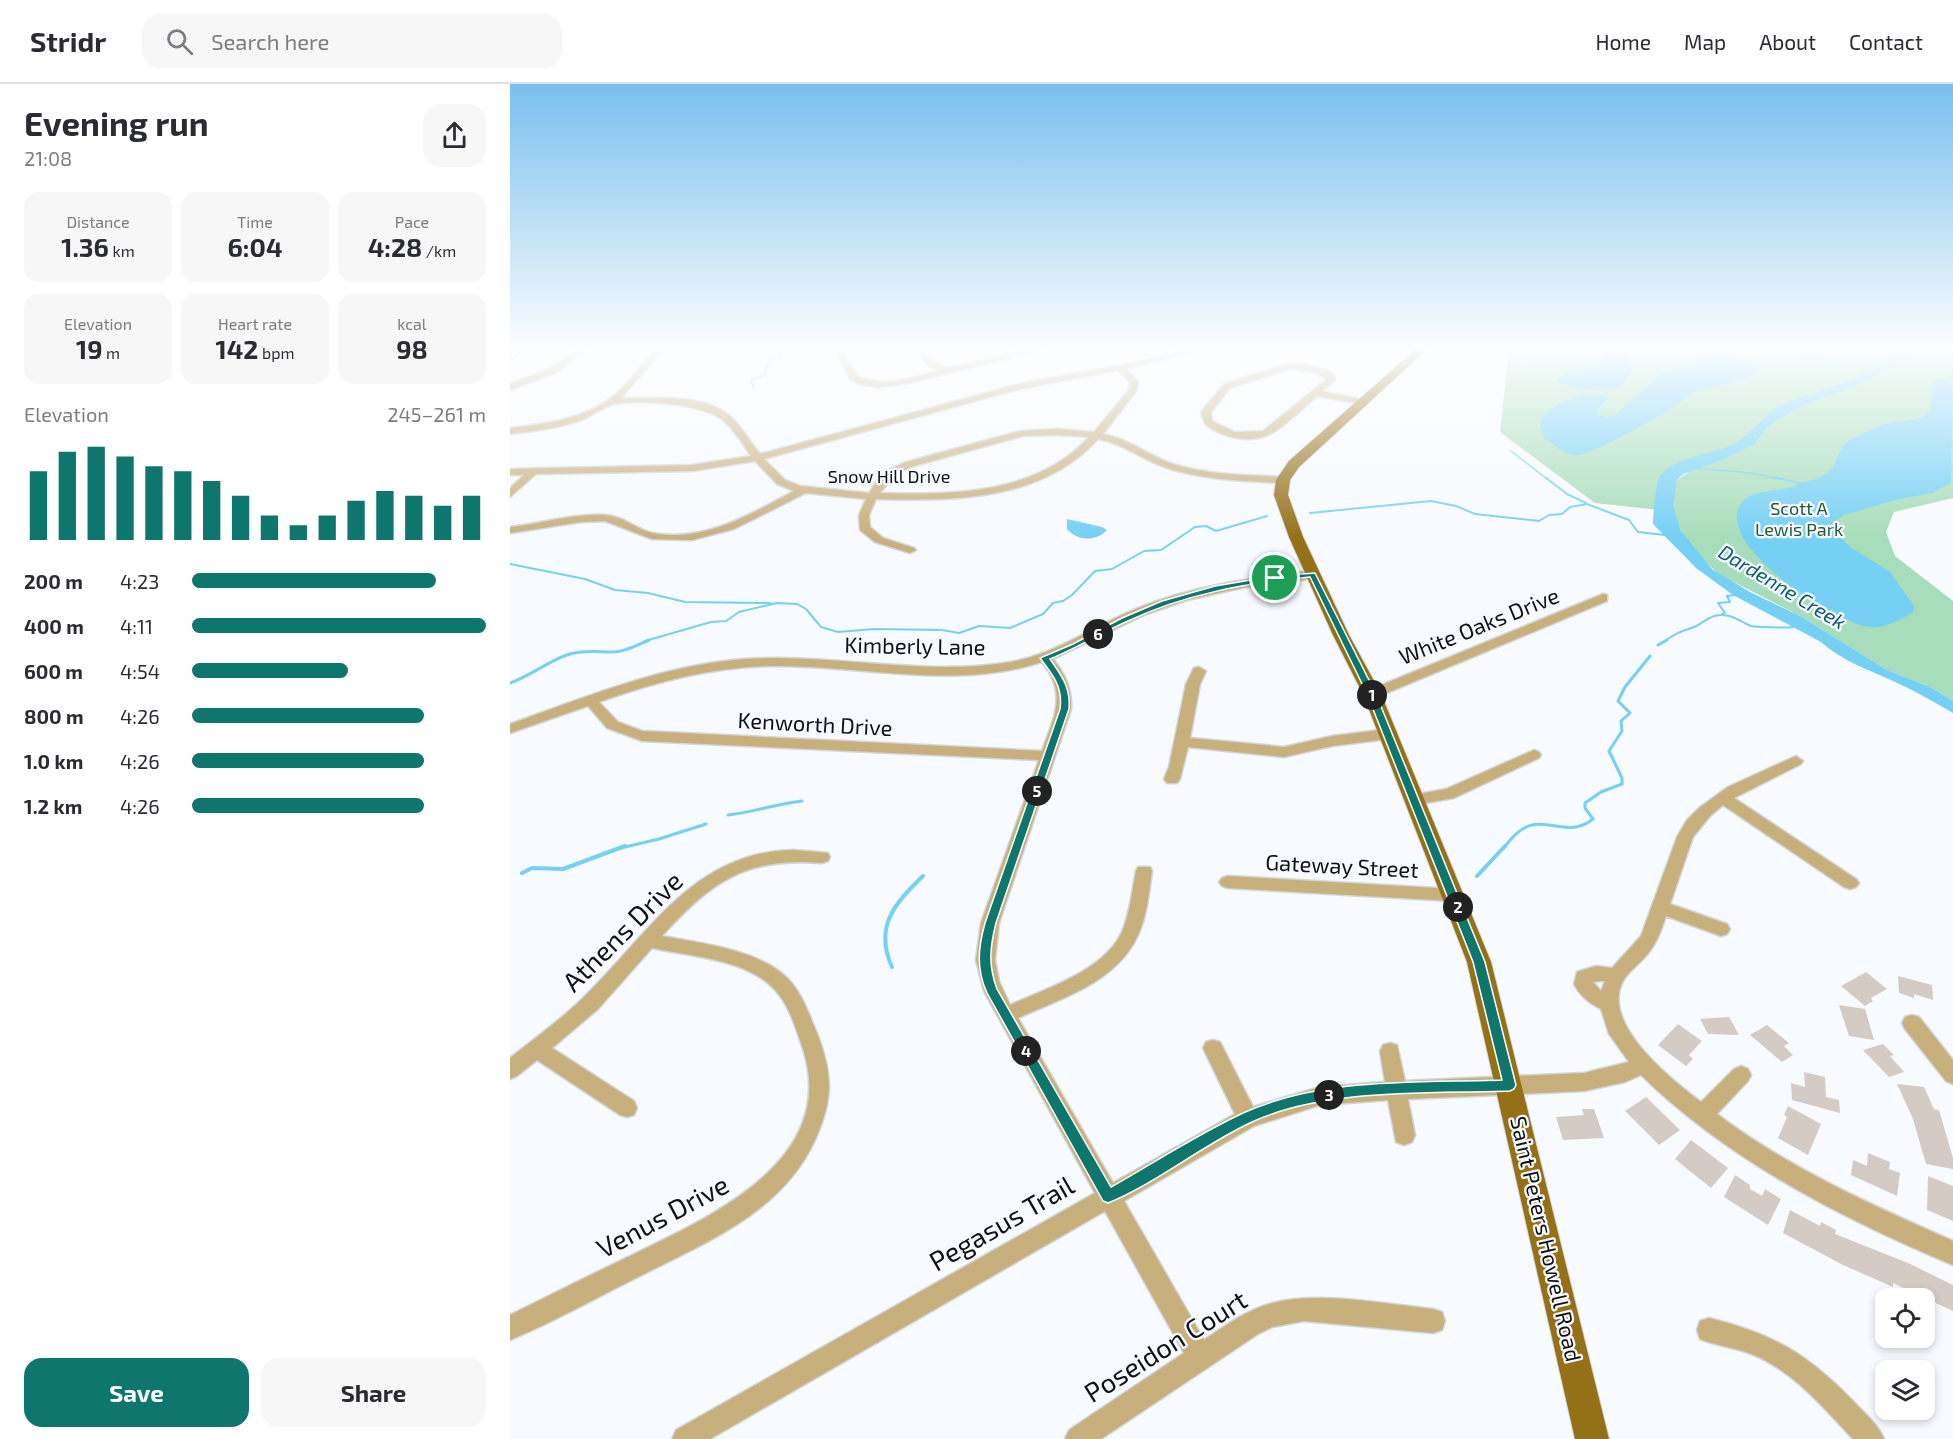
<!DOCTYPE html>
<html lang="en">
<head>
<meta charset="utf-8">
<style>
  body { margin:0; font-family:"Exo 2",sans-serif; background:#f7f7f7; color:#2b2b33; height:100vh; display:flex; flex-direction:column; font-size:22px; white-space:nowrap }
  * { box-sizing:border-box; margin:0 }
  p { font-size:20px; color:#7c7c81 }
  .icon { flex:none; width:33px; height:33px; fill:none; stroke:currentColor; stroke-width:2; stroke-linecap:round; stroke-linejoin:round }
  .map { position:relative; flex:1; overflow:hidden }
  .drawer { display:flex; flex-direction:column; background:#fff; width:510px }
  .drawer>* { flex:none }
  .buttons { position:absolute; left:1365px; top:1204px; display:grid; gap:12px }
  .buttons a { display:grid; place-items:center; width:60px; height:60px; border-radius:12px; background:#fff; box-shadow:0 3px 9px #0003; font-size:30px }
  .pin { position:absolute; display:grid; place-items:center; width:51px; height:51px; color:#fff; margin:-26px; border:3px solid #fff; border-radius:50%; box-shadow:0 2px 6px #0007 }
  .km { position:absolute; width:30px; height:30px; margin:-15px; border-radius:50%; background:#222; color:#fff; font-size:16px; line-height:30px; text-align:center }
  .round { display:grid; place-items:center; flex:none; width:63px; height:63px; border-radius:18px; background:#f7f7f7 }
  .headline { display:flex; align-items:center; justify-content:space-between; height:102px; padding:0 24px }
  h1 { font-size:33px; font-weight:700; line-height:45px }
  .metrics { display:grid; grid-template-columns:repeat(3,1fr); gap:9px; height:102px; padding:6px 24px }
  .metrics div { display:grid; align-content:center; border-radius:15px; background:#f7f7f7; text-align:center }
  .metrics b { font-size:26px; font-weight:700 }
  .metrics small { font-size:16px; font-weight:400 }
  .metrics p { font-size:16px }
  .chart { height:168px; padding:12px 24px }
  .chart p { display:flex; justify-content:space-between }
  .chart svg { width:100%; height:108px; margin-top:6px; stroke:#0f766e; stroke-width:6 }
  .button { display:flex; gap:12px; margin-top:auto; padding:12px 24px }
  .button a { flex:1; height:69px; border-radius:18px; background:#0f766e; color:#fff; font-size:24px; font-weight:700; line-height:69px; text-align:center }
  .button a+a { background:#f7f7f7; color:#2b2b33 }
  ul { padding:0 24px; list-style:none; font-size:20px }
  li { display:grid; grid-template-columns:96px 72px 1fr; align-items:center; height:45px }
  li i { height:15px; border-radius:8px; background:#0f766e }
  header { display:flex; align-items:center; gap:36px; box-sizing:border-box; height:84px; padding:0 30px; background:#fff; border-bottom:2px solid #e1e1e2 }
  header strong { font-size:28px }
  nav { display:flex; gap:33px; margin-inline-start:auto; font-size:21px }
  .search { width:420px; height:54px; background:#f7f7f7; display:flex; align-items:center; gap:15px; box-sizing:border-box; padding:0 21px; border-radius:18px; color:#7c7c81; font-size:22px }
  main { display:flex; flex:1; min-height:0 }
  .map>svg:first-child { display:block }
  .green { fill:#a7ddba }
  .water { fill:#75d0f4 }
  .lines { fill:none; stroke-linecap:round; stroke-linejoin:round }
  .stream-far3 { stroke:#75d0f4; stroke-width:1.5 }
  .stream-far2 { stroke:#75d0f4; stroke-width:2 }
  .stream-far1 { stroke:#75d0f4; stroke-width:3 }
  .stream { stroke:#75d0f4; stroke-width:4 }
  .building { fill:#d5cbc5 }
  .minor-casing { stroke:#d2d5d9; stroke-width:3 }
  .major-casing { stroke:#d2d5d9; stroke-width:2 }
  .minor { fill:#c8b07d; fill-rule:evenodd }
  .major { fill:#947117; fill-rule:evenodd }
  .route { fill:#0f766e; stroke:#fff; stroke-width:1.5; fill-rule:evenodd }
  .labels { text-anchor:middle; stroke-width:4.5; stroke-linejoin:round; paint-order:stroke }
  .far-street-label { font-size:18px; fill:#0f1215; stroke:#f7fafe }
  .far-park-label { font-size:18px; fill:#235a3b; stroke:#f7fafe }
  .far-water-label { font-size:20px; font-style:italic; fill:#0e5a72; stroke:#f7fafe }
  .street-label { font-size:22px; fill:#0f1215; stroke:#f7fafe }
  .near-street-label { font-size:27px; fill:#0f1215; stroke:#f7fafe }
</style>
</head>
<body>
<header>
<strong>Stridr</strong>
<div class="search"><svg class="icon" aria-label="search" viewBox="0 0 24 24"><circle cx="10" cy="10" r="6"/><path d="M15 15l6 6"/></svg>Search here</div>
<nav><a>Home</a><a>Map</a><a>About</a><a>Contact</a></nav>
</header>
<main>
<section class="drawer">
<div class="headline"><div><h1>Evening run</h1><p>21:08</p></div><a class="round"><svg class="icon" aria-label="share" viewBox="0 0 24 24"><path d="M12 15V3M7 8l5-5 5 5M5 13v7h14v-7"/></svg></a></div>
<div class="metrics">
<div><p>Distance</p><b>1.36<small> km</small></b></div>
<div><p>Time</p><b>6:04</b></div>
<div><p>Pace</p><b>4:28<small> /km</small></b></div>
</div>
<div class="metrics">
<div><p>Elevation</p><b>19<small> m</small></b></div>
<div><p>Heart rate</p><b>142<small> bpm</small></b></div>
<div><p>kcal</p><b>98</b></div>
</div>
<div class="chart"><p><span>Elevation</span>245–261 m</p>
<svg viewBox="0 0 160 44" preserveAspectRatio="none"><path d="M5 44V16M15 44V8M25 44V6M35 44V10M45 44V14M55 44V16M65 44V20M75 44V26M85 44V34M95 44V38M105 44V34M115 44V28M125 44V24M135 44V26M145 44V30M155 44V26"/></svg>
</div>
<ul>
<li><b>200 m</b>4:23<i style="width:83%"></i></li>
<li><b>400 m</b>4:11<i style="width:100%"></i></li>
<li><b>600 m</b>4:54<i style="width:53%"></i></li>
<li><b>800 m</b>4:26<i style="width:79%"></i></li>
<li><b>1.0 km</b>4:26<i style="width:79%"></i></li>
<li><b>1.2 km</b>4:26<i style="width:79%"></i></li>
</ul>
<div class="button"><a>Save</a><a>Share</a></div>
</section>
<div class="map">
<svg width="1443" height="1355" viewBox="0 0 1443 1355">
  <rect width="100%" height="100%" fill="#f7fafe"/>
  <path class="green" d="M 999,266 L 1405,266 L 1378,284 L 1411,266 L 1443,266 L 1443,414 L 1384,428 L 1376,448 L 1385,472 L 1443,517 L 1443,617 L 1420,603 L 1377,586 L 1292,533 L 1214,493 C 1191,477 1169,453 1163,424 C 1162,416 1166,404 1167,396 L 1186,383 L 1215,375 L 1244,361 L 1259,342 L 1283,328 L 1219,366 L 1166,390 L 1149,426 L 1085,419 L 990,348 Z"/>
  <path class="water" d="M 1097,266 L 1124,266 L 1118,274 L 1122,286 L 1112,302 C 1094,309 1062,308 1047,296 L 1052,291 L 1090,278 L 1094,275 Z
    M 1189,266 L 1224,266 L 1235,276 L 1250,281 L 1252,286 L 1236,295 L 1181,309 C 1171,322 1083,371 1067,371 C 1053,371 1045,360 1034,355 C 1033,348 1029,344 1031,336 C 1036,321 1085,302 1098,315 L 1087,326 L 1087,330 L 1097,333 L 1105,332 L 1149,291 L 1179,281 L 1192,271 Z
    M 1395,266 L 1411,266 L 1350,300 L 1287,324 L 1259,342 L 1244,361 L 1215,375 L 1173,390 L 1167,396 L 1163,422 L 1171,447 L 1202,485 L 1240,508 L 1292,533 L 1377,586 L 1420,603 L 1443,617 L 1443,629 C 1424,618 1405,607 1385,598 C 1359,586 1332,577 1311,558 L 1223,511 L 1186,484 L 1143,440 C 1143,431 1146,401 1149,394 C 1160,372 1207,371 1227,358 C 1243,348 1253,332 1269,322 C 1282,315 1295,313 1308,308 C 1334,300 1374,282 1395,266 Z
    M 1443,292 L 1441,399 L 1422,409 L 1389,415 L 1334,431 L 1321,440 L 1324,446 L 1340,463 L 1380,488 L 1404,522 L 1403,528 C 1391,536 1373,545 1360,543 C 1327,540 1202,460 1231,420 C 1243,403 1271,409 1287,401 L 1285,398 C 1297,400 1315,393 1323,383 C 1330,373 1328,363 1340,356 C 1351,350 1367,342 1379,339 C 1395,336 1410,339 1421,325 L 1423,297 Z
    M 557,435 L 592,443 L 597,446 C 586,458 567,457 557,445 Z"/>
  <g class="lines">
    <path class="stream-far3" d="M 1282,266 L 1325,282
      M 0,276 L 15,266
      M 244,305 L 241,297 L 256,290 L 255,286 L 260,281 L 260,276 L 272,272 L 261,266
      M 1001,367 L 1037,395
      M 1181,384 L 1242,389 L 1270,395"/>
    <path class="stream-far2" d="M 1035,393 L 1057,410 L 1076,419
      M 1262,393 L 1285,398
      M 800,429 L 921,417 L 946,422 L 965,430 L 1029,437 L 1039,431 L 1052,430 L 1060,423 L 1077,420 L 1119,436 L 1128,448 L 1155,451
      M 0,480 L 75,495 L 105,506 L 138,509 L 175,518 L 260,519
      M 1212,530 L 1215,529 L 1208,519 L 1220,518 L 1217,512 L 1226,511
      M 135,557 L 201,538 L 216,537 L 229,528 L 267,519 L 287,520 L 296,525 L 311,543 L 328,548 L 364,545 L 432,546 L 449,549 L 469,542 L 500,544 L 533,530 L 543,519 L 553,517 L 562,511 L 585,487 L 602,485 L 634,467 L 651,466 L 685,443 L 696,442 L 706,447 L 757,432
      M 1155,557 C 1167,548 1171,548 1184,543 C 1194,539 1199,531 1210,531 C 1222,530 1231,538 1241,542 C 1245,543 1278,544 1283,543"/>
    <path class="stream-far1" d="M 1148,561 L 1157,556
      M 0,599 C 21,592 39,576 60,570 C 75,566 87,568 103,568 C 115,568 127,561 139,556
      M 218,731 C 244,728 266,720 292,717
      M 111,764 L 149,755 L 196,740
      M 994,764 C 1028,715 1050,761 1083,735 L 1075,724 L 1075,719 L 1091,708 L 1112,700 L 1112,694 L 1099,667 L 1112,647 L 1111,637 L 1120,629 L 1108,617 L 1115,603 L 1140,572"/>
    <path class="stream" d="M 12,789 L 22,784 L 53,785 L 115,762
      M 967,792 L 995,762
      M 382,883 C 364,843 384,820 413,792"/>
  </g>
  <path class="building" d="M 1356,888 L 1377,905 L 1361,914 L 1363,917 L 1355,922 L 1331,902 Z
    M 1388,892 L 1422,901 L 1423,916 L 1404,910 L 1404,914 L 1389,909 Z
    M 1329,921 L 1355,925 L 1364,956 L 1339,952 Z
    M 1219,933 L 1229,951 L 1198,950 L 1190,935 Z
    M 1168,940 L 1192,957 L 1179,971 L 1183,975 L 1176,982 L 1148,961 Z
    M 1257,941 L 1279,959 L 1274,962 L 1283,971 L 1272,978 L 1240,951 Z
    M 1373,960 L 1384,971 L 1380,972 L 1394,988 L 1379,993 L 1353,966 Z
    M 1294,988 L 1315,993 L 1316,1013 L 1329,1016 L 1330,1029 L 1282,1016 L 1281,999 L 1295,1003 Z
    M 1387,1000 L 1414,1003 L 1424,1025 L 1429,1026 L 1443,1074 L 1443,1085 L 1416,1080 L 1403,1035 Z
    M 1136,1013 L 1170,1046 L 1149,1061 L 1115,1027 Z
    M 1278,1022 L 1311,1040 L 1298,1071 L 1268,1054 L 1277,1033 L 1274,1031 Z
    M 1072,1025 L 1084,1025 L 1094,1054 L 1053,1056 L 1046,1033 L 1074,1031 Z
    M 1181,1056 L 1218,1084 L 1201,1104 L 1165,1075 Z
    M 1358,1069 L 1380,1078 L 1379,1085 L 1390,1089 L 1387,1112 L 1341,1091 L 1343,1076 L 1357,1082 Z
    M 1225,1091 L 1240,1101 L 1240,1105 L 1252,1112 L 1255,1105 L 1271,1115 L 1258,1141 L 1214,1113 Z
    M 1418,1092 L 1443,1102 L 1443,1137 L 1417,1126 Z
    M 1280,1126 L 1310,1142 L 1311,1138 L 1326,1146 L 1325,1150 L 1398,1179 L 1443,1201 L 1443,1227 L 1383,1199 L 1383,1203 L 1333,1181 L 1273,1149 Z"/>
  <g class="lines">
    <g class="minor-casing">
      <path id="minor" d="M 67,266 L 76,266 L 47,288 L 0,306 L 0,300 L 41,284 Z
        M 145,266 L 153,266 L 111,314 C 144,315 193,308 221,333 C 232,343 240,358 250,370 L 509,300 L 636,276 L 674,266 L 686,266 L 685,268 L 616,285 L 628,297 L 627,306 L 593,350 C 620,355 640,373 666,381 C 700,391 738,391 773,393 L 778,396 L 773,399 C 734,397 694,396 657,384 C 633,376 614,360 588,355 C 532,417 445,417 366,415 L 359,431 L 360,443 L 373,454 L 404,464 L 406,466 L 400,469 L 365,458 L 350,446 L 349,431 L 356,415 L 296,409 L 224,445 L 182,456 L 142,455 L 95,437 L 71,438 L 0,449 L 0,443 C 31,440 64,429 95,431 C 113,432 126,445 142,449 C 194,459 241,430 284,407 L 267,400 L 245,377 L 182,387 L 26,390 L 0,413 L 0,404 L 14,391 L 0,391 L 0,385 L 182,381 L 241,372 C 233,360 224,345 213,336 C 194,320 129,315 105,320 C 96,321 82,332 72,336 C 49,344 24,347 0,350 L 0,344 C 36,340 76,335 105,311 C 120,297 132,280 145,266 ZM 608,286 L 620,298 L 619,306 L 584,348 L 548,345 L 510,347 L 396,378 L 378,386 L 368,395 L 359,409 L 290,402 L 275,396 L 254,375 L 510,305 ZM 548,351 L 579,353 C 526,411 443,411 370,409 L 386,390 L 404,382 L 513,352 Z
        M 325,266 L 333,266 L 347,292 C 373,304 402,294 428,287 L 416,280 L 406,266 L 414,266 L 422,276 L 436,284 L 511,267 L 533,266 L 399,299 L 368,303 L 352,301 L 341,296 Z
        M 776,280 C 792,278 810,283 824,290 L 825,296 L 812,307 L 857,317 L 853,320 L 807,312 C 794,323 773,345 758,351 C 738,360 711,353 695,340 L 691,328 L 714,300 ZM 780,285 L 803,288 L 817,295 L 753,347 L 725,348 L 702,337 L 701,328 L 720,304 Z
        M 802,487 L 808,491 L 806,494 L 736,503 L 677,516 L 634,531 L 543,575 C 555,590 562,605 561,625 L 489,839 L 485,876 L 489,897 L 500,921 C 535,905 593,887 611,850 C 620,831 622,807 626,787 L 628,783 L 640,783 L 642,787 C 639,808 637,832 628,851 C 607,898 552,914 508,934 L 603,1099 L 725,1030 L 693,964 L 696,958 L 703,956 L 710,958 L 743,1023 L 810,1003 L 875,998 L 870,967 L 873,961 L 880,959 L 887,961 L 895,997 L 1074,989 L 1119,978 L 1099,950 L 1091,925 C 1079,919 1070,912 1064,900 L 1067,888 L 1086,882 L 1102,884 L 1131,852 L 1167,753 L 1177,736 L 1189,724 L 1218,703 L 1286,672 L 1293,677 L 1291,680 L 1224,714 L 1346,795 L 1349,799 L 1346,803 L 1340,805 L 1334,803 L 1213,721 L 1200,732 L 1183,753 L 1160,820 L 1217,840 L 1220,845 L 1217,850 L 1211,852 L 1156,832 C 1151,847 1146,861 1135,873 C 1128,881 1118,888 1113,897 C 1090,940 1162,996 1191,1018 L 1224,985 L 1231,982 L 1238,985 L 1241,991 L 1238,997 L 1207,1030 C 1278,1084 1362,1121 1443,1157 L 1443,1181 C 1331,1134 1218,1076 1131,991 L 1115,998 L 1074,1007 L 898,1015 L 905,1051 L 902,1058 L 894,1061 L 886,1058 L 878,1016 L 810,1021 L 744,1042 L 614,1117 L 694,1256 C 715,1242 738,1225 763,1219 C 809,1207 875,1220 923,1225 L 932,1228 L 935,1237 L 932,1246 L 923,1249 L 794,1237 L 762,1243 L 748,1250 L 591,1355 L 555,1355 L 559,1346 L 674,1269 L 595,1127 L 200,1355 L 162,1355 L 166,1346 L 585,1109 L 474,907 L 466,876 L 471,839 L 529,676 L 132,657 L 97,644 L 78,622 L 0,649 L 0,640 C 76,613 153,581 235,575 C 324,569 412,593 501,578 C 546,570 584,542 626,525 C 681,502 742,494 802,487 ZM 532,578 C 558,610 544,633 532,667 L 132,647 L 108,638 L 89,618 C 148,597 206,582 268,582 C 355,582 446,606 532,578 ZM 1090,897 L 1095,897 L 1091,907 L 1083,898 Z
        M 1093,510 L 1097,511 L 1097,517 L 867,613 L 862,614 L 855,610 L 857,607 Z
        M 689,583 L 696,587 L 690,600 L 680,654 L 774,663 L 822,652 L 878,645 L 885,650 L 878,655 L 822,662 L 774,673 L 678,663 L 670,695 L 667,699 L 657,699 L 654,695 L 659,683 L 676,600 L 684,584 Z
        M 1024,666 L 1029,668 L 1031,671 L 1029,674 L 944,714 L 904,721 L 898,720 L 896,716 L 898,712 L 936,705 Z
        M 284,766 L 318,769 L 320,773 L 318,777 L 312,779 C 236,773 202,797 152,852 C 190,859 252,866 279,896 C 293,911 300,933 308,952 C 323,992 323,1016 305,1056 C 271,1130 194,1159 126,1194 C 84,1215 43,1238 0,1256 L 0,1231 C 39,1212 78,1192 118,1173 C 199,1133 332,1077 292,962 C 286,945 281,927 270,912 C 244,875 183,873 142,864 L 88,925 L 42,964 L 124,1017 L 127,1024 L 124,1031 L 117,1033 L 110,1031 L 27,976 L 7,992 L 0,995 L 0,974 C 25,954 51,936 74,913 C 138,851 184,767 284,766 Z
        M 718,792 L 943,805 L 949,806 L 952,811 L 949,816 L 943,817 L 718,804 L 712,802 L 709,798 L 712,794 Z
        M 1402,931 L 1409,933 L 1443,976 L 1443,1000 L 1436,997 L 1395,945 L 1392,939 L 1395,933 Z
        M 1199,1234 C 1263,1250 1296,1269 1342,1316 C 1353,1328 1368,1340 1374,1355 L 1343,1355 C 1314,1324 1284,1288 1244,1271 C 1227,1264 1208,1262 1190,1255 L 1187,1246 L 1190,1237 Z"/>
    </g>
    <g class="major-casing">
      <path id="major" d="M 905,266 L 916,266 L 789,383 L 780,396 L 778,411 L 793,453 L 839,551 L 871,610 L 981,878 L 1099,1355 L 1065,1355 L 957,878 L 853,610 L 823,551 L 779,453 L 764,411 L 766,396 L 779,377 Z"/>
    </g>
    <use href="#minor" class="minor"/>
    <use href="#major" class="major"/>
  </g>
  <linearGradient id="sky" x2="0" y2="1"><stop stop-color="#7abfed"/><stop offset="0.58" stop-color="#fbfdff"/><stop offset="1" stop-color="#fbfdff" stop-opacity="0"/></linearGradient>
  <rect width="1443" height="455" fill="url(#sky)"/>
  <path class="route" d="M 805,489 L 866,610 L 975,878 L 1006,1001 L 1004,1005 L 1000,1007 C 919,1010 816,1004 742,1038 C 694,1060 647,1099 598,1119 L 593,1117 L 477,909 C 466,885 468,864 475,839 L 550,625 C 553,603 543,591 530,574 L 563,560 L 612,534 L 652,517 L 705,502 L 765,492 ZM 800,493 L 857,610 L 963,878 L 992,996 C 906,999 813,993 733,1029 C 688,1050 645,1078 601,1103 L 487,905 C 478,881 480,863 486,839 L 559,625 C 561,604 552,592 540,575 C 567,564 591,549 618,537 C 675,510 737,499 800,493 Z"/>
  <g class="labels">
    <g class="far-street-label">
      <text x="379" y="399">Snow Hill Drive</text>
    </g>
    <g class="far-park-label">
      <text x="1289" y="431">Scott A<tspan x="1289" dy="21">Lewis Park</tspan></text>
    </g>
    <g class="far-water-label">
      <text transform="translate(1272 503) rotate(31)" y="7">Dardenne Creek</text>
    </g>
    <g class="street-label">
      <text transform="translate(969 542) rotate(-22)" y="8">White Oaks Drive</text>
      <text transform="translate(405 562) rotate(1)" y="8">Kimberly Lane</text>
      <text transform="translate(305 640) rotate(3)" y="8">Kenworth Drive</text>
      <text transform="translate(832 782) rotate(3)" y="8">Gateway Street</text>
      <text transform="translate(1036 1155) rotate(77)" y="8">Saint Peters Howell Road</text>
    </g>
    <g class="near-street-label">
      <text transform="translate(113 848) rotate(-45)" y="9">Athens Drive</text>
      <text transform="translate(153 1133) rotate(-28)" y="9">Venus Drive</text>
      <text transform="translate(492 1140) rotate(-30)" y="9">Pegasus Trail</text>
      <text transform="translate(656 1263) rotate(-32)" y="9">Poseidon Court</text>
    </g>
  </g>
</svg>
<div class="buttons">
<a><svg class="icon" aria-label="locate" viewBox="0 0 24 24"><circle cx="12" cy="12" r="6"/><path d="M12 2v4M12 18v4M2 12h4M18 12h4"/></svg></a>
<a><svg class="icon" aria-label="layers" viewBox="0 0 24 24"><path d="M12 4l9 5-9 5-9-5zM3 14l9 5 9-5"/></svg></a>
</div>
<div class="pin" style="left:765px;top:494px;background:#1e9e55"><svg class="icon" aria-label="arrive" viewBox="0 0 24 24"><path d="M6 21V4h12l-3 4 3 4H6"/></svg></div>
<b class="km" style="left:862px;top:611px">1</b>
<b class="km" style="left:948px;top:823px">2</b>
<b class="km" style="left:819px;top:1011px">3</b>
<b class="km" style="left:516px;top:967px">4</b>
<b class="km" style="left:527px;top:707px">5</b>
<b class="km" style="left:588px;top:550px">6</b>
</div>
</main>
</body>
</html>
